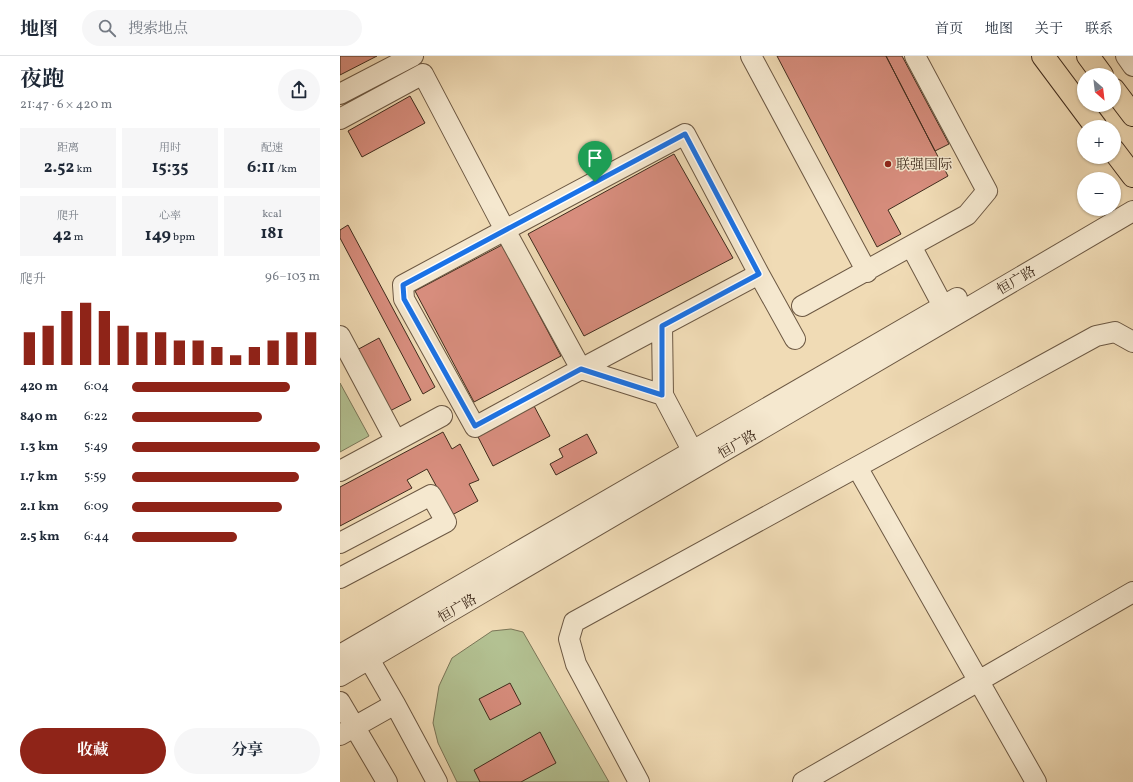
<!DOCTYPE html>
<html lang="zh">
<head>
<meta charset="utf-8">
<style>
  body { margin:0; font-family:Vollkorn,"Noto Serif SC",serif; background:#f6f6f7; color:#1f2937; height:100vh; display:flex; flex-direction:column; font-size:15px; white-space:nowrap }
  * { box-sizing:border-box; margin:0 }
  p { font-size:13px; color:#747a83 }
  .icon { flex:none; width:22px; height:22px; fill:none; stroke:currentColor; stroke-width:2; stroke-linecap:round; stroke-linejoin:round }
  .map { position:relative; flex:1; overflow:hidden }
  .drawer { display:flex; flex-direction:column; background:#fff; width:340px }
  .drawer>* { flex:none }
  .needle { width:26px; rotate:152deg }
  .buttons { position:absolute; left:737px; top:12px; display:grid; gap:8px }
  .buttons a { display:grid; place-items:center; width:44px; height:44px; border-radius:50%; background:#fff; box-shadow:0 1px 3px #0004; font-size:20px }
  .pin { position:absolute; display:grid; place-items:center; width:34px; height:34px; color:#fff; margin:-41px -17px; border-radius:50% 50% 50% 0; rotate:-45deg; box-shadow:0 0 4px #0007 }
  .pin .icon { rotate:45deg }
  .round { display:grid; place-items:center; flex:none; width:42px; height:42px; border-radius:21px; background:#f6f6f7 }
  .overview { display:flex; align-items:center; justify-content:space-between; height:68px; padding:0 20px }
  h1 { font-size:22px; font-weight:700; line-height:30px }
  .figures { display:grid; grid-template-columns:repeat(3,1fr); gap:6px; height:68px; padding:4px 20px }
  .figures div { display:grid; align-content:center; border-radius:0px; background:#f6f6f7; text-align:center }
  .figures b { font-size:17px; font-weight:700 }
  .figures small { font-size:11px; font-weight:400 }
  .figures p { font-size:11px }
  .chart { height:112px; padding:8px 20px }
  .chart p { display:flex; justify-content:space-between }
  .chart svg { width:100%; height:72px; margin-top:4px; stroke:#8f2418; stroke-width:6 }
  .cta { display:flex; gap:8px; margin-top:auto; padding:8px 20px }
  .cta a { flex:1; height:46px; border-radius:24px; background:#8f2418; color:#fff; font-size:16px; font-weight:700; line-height:46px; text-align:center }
  .cta a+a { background:#f6f6f7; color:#1f2937 }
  ul { padding:0 20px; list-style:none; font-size:13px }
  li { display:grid; grid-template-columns:64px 48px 1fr; align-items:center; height:30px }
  li i { height:10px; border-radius:5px; background:#8f2418 }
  header { display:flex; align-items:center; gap:24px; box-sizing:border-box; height:56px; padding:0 20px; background:#fff; border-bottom:1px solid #e0e1e3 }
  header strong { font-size:19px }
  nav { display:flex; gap:22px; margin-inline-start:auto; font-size:14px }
  .search { width:280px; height:36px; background:#f6f6f7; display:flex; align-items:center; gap:10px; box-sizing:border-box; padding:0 14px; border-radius:22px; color:#747a83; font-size:15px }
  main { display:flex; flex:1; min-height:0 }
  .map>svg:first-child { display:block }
  .green { fill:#b3c192; stroke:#7a7658 }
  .building { fill:#d78d7d; stroke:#402c1d }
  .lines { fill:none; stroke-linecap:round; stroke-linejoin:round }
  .minor-casing { stroke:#6c5843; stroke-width:22 }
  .major-casing { stroke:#402c1d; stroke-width:24 }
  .minor { stroke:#f5e8cf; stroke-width:20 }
  .major { stroke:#f0dbb5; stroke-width:22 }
  .route-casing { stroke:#fff; stroke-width:8 }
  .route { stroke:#1a73e8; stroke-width:5 }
  .poi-dot { fill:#8f2418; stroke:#f5e8cf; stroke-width:1.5 }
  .labels { text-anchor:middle; stroke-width:3; stroke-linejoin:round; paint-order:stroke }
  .poi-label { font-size:14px; fill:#402c1d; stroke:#f5e8cf; text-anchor:start }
  .street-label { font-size:14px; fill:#402c1d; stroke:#f5e8cf }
</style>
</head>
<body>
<header>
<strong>地图</strong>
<div class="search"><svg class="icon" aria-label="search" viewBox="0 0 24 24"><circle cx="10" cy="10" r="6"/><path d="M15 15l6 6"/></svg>搜索地点</div>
<nav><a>首页</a><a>地图</a><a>关于</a><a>联系</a></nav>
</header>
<main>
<section class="drawer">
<div class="overview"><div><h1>夜跑</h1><p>21:47 · 6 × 420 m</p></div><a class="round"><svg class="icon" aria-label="share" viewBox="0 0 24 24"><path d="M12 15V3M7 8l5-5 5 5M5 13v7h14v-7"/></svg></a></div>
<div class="figures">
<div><p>距离</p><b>2.52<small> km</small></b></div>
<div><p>用时</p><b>15:35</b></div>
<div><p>配速</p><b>6:11<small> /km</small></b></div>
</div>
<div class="figures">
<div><p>爬升</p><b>42<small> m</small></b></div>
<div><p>心率</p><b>149<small> bpm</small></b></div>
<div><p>kcal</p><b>181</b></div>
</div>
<div class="chart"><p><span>爬升</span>96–103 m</p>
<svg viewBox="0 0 160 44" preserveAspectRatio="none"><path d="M5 44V24M15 44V20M25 44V11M35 44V6M45 44V11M55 44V20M65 44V24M75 44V24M85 44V29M95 44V29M105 44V33M115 44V38M125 44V33M135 44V29M145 44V24M155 44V24"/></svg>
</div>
<ul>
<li><b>420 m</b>6:04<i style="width:84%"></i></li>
<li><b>840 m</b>6:22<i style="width:69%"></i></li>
<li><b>1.3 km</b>5:49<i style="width:100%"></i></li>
<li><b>1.7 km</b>5:59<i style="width:89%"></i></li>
<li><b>2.1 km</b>6:09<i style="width:80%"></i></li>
<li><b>2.5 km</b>6:44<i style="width:56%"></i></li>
</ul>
<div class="cta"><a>收藏</a><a>分享</a></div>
</section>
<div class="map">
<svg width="793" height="726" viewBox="0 0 793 726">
  <rect width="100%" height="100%" fill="#f0dbb5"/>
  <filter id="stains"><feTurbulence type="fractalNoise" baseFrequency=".005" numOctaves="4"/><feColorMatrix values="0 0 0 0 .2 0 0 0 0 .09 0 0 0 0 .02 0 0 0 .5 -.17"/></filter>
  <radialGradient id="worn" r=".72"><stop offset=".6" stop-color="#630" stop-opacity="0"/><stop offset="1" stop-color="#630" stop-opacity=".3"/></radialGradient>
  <path class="green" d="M 0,327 L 29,380 L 0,396 Z
    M 171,573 L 183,576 L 269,726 L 117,726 L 98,687 L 93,667 L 99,630 L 112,602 L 152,575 Z"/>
  <path class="building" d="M 0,0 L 37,0 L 0,19 Z
    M 437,0 L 546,0 L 608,120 L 548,154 L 561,178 L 537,191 Z
    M 546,0 L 562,0 L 609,88 L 595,95 Z
    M 70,40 L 85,67 L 22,101 L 8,75 Z
    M 334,98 L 393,202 L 244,280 L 188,178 Z
    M 8,169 L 95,331 L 83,338 L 0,182 L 0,174 Z
    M 162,189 L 221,300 L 134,346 L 75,235 Z
    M 39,282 L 71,344 L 48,356 L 15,295 Z
    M 193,348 L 210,380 L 153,410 L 136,377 Z
    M 103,376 L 112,393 L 120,388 L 139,424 L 129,428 L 138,445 L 112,459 L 87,413 L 67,424 L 72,432 L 0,470 L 0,431 Z
    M 247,378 L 257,397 L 216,419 L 210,408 L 223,401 L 219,393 Z
    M 170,627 L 181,648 L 150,664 L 139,643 Z
    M 200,676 L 216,707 L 181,726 L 140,726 L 134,714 Z"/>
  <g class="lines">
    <g class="minor-casing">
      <path id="minor" d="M 411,0 L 527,216
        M 786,0 L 793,10
        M 0,38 L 73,0
        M 0,63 L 83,18 L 165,174 L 345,78 L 419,218 L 455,283
        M 571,190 L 603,250
        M 462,250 L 627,159 L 647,135 L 575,0
        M 322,270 L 323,339 L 353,396
        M 0,280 L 56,385
        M 323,339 L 241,313 L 165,174 L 63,229 L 64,243 L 135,371 L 241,313 L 419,218
        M 517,411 L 696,726
        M 0,415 L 102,360
        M 0,487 L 91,439 L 106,466 L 0,522
        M 22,591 L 55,648 L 97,726
        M 0,599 L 617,242
        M 0,620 L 793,155
        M 0,646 L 47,726
        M 0,679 L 55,648
        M 299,726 L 236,608 L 229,583 L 234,566 L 756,280 L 775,276 L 793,286
        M 463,726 L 793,536"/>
    </g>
    <g class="major-casing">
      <path id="major" d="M 703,0 L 756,71
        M 748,0 L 762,19
        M 774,34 L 793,59
        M 774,95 L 793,120"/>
    </g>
    <use href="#minor" class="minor"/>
    <use href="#major" class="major"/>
  </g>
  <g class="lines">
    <g class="route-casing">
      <path id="route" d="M 345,78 L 419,218 L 322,270 L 322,339 L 241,313 L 135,370 L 64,243 L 63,229 Z"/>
    </g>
    <use href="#route" class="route"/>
  </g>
  <circle class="poi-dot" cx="548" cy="108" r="4"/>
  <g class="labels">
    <g class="poi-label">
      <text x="556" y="113">联强国际</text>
    </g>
    <g class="street-label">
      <text transform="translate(676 224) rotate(-30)" y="5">恒广路</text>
      <text transform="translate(397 388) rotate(-30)" y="5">恒广路</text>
      <text transform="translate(117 552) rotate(-30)" y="5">恒广路</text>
    </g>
  </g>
  <rect width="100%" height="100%" filter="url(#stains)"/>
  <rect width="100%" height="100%" fill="url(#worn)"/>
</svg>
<div class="buttons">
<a><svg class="needle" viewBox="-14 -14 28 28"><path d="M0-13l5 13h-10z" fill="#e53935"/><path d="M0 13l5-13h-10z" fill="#747a83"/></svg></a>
<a>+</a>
<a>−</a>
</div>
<div class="pin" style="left:255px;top:126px;background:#1e9e55"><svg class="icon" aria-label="arrive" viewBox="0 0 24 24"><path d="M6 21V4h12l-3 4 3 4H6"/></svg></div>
</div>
</main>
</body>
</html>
